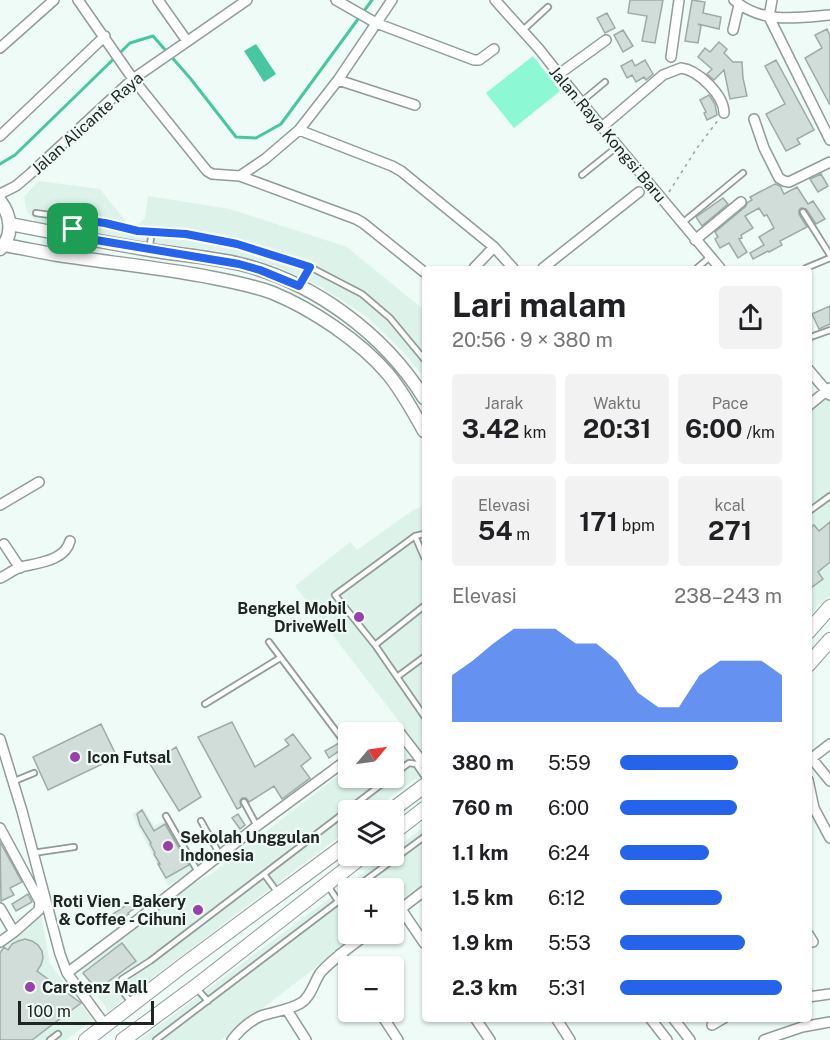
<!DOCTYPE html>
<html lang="id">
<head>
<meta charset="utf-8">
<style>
  body { margin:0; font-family:"Public Sans",sans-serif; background:#f2f2f2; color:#202124; height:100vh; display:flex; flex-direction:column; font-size:22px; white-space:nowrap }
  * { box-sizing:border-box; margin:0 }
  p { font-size:20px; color:#757577 }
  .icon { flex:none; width:33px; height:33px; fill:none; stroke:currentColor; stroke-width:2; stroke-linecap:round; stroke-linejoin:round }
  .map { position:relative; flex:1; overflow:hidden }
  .side { position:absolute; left:422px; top:266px; width:390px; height:756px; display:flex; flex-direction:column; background:#fff; border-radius:6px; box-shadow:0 2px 4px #0004 }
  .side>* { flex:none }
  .needle { width:39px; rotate:61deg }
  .buttons { position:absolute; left:338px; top:722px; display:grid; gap:12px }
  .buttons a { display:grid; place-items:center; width:66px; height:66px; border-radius:6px; background:#fff; box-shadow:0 2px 4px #0004; font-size:30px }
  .scale { position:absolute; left:18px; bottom:15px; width:136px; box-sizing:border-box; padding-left:6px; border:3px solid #202523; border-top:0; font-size:16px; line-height:21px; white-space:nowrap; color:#202523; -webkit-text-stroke:4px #eefbf6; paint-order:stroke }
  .pin { position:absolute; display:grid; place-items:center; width:51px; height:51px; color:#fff; margin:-26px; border-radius:12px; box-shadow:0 3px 9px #0006 }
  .round { display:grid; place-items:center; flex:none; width:63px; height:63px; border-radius:6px; background:#f2f2f2 }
  .summary { display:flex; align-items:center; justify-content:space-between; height:102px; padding:0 30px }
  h1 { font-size:33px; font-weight:700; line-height:45px }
  .figures { display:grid; grid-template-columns:repeat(3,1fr); gap:9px; height:102px; padding:6px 30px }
  .figures div { display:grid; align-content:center; border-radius:6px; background:#f2f2f2; text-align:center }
  .figures b { font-size:26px; font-weight:700 }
  .figures small { font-size:16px; font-weight:400 }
  .figures p { font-size:16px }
  .chart { height:168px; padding:12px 30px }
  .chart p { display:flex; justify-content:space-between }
  .chart svg { width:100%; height:108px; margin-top:6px; fill:#2563eb; opacity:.7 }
  ul { padding:0 30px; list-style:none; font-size:20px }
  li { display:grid; grid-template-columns:96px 72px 1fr; align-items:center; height:45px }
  li i { height:15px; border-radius:8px; background:#2563eb }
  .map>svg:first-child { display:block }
  .built { fill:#ddf3ea }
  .green { fill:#8df8d4 }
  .water { fill:#46c7a1 }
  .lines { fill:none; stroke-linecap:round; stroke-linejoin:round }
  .stream { stroke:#46c7a1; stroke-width:3 }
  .building { fill:#d0ddd8; stroke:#9daaa5; stroke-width:1.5 }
  .lane-casing { stroke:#909c98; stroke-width:8 }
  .street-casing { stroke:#909c98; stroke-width:12 }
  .secondary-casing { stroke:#909c98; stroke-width:15 }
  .primary-casing { stroke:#909c98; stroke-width:16 }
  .path { stroke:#98a19e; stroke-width:1.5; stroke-dasharray:3 4.5; stroke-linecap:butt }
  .lane { stroke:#fff; stroke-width:4.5 }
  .street { stroke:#fff; stroke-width:9 }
  .secondary { stroke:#fff; stroke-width:12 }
  .primary { stroke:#fff; stroke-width:14 }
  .route-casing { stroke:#fff; stroke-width:12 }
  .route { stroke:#2563eb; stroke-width:8 }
  .poi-dot { fill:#9840ac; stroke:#eefbf6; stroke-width:2 }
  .labels { text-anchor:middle; stroke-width:4.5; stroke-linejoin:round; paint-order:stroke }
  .street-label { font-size:16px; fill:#202523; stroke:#eefbf6 }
  .poi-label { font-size:16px; font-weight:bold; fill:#202523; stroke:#eefbf6; text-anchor:start }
</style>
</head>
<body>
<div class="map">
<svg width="830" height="1040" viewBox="0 0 830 1040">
  <rect width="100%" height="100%" fill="#eefbf6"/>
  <path class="built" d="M 38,181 L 100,189 L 132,229 L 145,218 L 148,196 L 230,209 L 347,247 L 424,310 L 424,377 L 405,354 L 367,317 L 323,288 L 276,266 L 220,251 L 42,229 L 27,212 L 24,197 Z
    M 827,399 L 830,402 L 830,596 L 817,606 L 809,619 L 809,411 L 823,400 Z
    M 424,506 L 424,754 L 295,586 L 350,542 L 357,550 L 413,510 Z
    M 393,736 L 423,773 L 374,810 L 348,810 L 348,830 L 108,1011 L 80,969 L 180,891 L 211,874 L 348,768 L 348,777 L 393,777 Z
    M 143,808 L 154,826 L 170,818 L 199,865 L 168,886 L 132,814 Z
    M 424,827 L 424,884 L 393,908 L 393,888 L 348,888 L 348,933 L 361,933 L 221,1040 L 140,1040 L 387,855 L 393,855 L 393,850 Z
    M 41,914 L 50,964 L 93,1020 L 66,1040 L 0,1040 L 0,940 Z"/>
  <path class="green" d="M 533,56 L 560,91 L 514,128 L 486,93 Z"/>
  <path class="water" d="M 256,44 L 276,74 L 264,82 L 244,51 Z"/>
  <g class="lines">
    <path class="stream" d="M 0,164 L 15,155 L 130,43 L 153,36 L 190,78 L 236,137 L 256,138 L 281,124 L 372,0"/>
  </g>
  <path class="building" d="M 630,0 L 663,0 L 655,43 L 642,41 L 647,16 L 628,13 Z
    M 692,0 L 705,2 L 703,13 L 721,17 L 719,29 L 698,24 L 701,26 L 698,43 L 685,41 Z
    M 607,13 L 615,28 L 605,33 L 597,18 Z
    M 827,29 L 830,36 L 830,105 L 805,58 L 822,48 L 815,35 Z
    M 623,30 L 633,46 L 623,52 L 614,35 Z
    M 719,42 L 727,49 L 724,53 L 733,62 L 742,62 L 743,78 L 747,96 L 730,99 L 724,70 L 714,80 L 707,74 L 712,69 L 698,57 L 705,48 L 710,52 Z
    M 632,60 L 635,66 L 645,60 L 653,74 L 646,80 L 644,77 L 636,82 L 632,75 L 627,78 L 621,66 Z
    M 776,60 L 814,130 L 797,139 L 800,144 L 786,151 L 766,114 L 785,104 L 765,66 Z
    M 709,95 L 715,104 L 717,115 L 707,120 L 704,113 L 706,112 L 700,100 Z
    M 821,174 L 828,186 L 818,192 L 810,179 Z
    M 775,184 L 780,186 L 784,194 L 797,187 L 808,204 L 813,201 L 825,219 L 816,224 L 806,209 L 801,208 L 799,210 L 799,214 L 807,227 L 780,241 L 782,245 L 769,252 L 768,251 L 753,259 L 750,253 L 764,245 L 759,237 L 774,228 L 767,215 L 764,216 L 759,208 L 745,216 L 753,228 L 741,235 L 742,238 L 739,239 L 747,252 L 738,258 L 729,243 L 720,248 L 715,239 L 718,237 L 715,232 L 745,207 L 748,202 L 752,200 L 750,197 Z
    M 723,198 L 728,204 L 702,226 L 696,217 Z
    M 830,306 L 830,324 L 819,329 L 812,314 Z
    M 830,522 L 830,562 L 818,572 L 823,579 L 808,590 L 808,529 L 814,525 L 819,531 Z
    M 232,722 L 255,767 L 289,745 L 285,740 L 293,734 L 311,758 L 301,766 L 310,778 L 282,799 L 274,786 L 249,802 L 246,798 L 242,798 L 240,801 L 241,807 L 237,809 L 198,737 Z
    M 101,724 L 117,757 L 48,790 L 33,757 Z
    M 339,743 L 343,748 L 329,758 L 325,751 Z
    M 176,747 L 201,797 L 179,811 L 150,764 Z
    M 142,810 L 154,831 L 165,824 L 189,865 L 166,878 L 158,864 L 160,864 L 154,854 L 155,853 L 150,844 L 151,843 L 140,825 L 137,814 Z
    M 238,814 L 245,825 L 240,829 L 232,818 Z
    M 0,842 L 22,882 L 10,888 L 14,895 L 1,901 Z
    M 28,894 L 32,902 L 16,911 L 12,904 Z
    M 131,902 L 135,908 L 128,913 L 129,914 L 117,922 L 113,914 Z
    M 25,939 L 32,941 L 38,945 L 42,951 L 43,958 L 41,965 L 37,971 L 81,1003 L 32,1040 L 0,1040 L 0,953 L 4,947 L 8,950 L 12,944 L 18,941 Z
    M 122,943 L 136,961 L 97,990 L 83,973 Z"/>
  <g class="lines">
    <g class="lane-casing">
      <path id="lane" d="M 522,31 L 548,7
        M 581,102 L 605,82
        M 582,175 L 618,146
        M 803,212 L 830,255
        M 36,213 L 105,223 L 138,231 L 186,234 L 238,244 L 310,267 L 362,294 L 390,318 L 424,359
        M 681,224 L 743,173
        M 149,250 L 152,232
        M 697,268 L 710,257
        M 806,268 L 830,258
        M 300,286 L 310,267
        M 808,338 L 830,330
        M 808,512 L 830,496
        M 424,534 L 415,536 L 335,595 L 375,645 L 424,716
        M 415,536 L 424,557
        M 269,642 L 348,747
        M 375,645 L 424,606
        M 397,677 L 424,657
        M 205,704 L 280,658
        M 393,775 L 409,763 L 416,764 L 424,776
        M 12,782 L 34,773
        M 244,802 L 257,826
        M 166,816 L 198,872
        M 201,821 L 220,855
        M 33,853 L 74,847
        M 264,874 L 391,777
        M 328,886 L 338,901
        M 355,888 L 424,837
        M 197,989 L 208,1001
        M 132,1004 L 121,989 L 120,985 L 122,979 L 150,961 L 264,874 L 278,893
        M 50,1040 L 58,1034
        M 156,1040 L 348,894"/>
    </g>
    <g class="street-casing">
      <path id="street" d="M 78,0 L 133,79 L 207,171 L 212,174 L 240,176 L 356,219 L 363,223 L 424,272
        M 158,0 L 187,41
        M 336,0 L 376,23 L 474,60 L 479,60 L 494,49
        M 495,0 L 539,49 L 581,102 L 720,268
        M 734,0 C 761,24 797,18 830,15
        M 772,0 L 769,17 L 830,140
        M 733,30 L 739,5
        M 0,48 L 54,0
        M 671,57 L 679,0
        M 559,74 L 606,40
        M 338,80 L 415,105
        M 754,119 L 764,148 L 779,178 L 784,181 L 789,182 L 830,162
        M 602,127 L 663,75 L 681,68 C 698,70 724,95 724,113
        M 299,130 L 392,166 L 401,171 L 494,247 L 513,268
        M 0,136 L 105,36
        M 240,176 L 265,159 L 299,130 L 338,80 L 392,0
        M 0,194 L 16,186 L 30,174 L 133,79 L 247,0
        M 695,240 L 741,202
        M 474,268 L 494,247
        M 543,268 L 639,192
        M 808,369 L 830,395
        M 808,406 L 830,388
        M 0,505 L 39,482
        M 4,544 L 20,568
        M 0,578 C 7,575 14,569 21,567 C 37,563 65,561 70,541
        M 388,732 L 393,730 L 400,733 L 424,764
        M 0,739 L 22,811 L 60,954 L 67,973 L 105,1025
        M 808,754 L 830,781
        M 808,761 L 830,744
        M 808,780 L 814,808 L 830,838
        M 0,828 L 40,902 L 39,910 L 14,932 L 0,942
        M 0,908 L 14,932
        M 401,909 L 424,943
        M 393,915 L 424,891
        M 808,934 L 813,942
        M 340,954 L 349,966
        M 67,973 L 131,925 L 257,826 L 348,759
        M 808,997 L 830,994
        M 287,1010 L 306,1040
        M 379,1011 L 398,1040
        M 475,1018 L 490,1040
        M 556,1018 L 570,1040
        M 650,1018 L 667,1040
        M 673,1018 L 690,1040
        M 712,1025 L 724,1018
        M 232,1040 C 239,1031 250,1021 261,1016 C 275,1011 287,1011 301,1003 C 312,996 314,981 321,972 C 335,957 352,945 369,933
        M 764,1040 L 802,1027 L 830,1022"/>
    </g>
    <g class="secondary-casing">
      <path id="secondary" d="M 0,201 C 11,215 14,236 0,249
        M 10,224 C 56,233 103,242 150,250 C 180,255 210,257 240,264 C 314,282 384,334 424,398
        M 4,245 C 22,248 40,252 58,255 C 105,262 152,267 198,275 C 223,280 249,284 273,293 C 312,309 360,341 388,374 C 402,391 413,411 424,431"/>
    </g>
    <g class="primary-casing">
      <path id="primary" d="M 808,632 L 830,607
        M 808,665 L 830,640
        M 392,810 L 424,786
        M 393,833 L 424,809
        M 86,1040 L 181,967 L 348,843
        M 123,1040 L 195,987 L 364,855"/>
    </g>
    <path class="path" d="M 669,192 L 697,148 L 719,119"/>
    <use href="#lane" class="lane"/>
    <use href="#street" class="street"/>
    <use href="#secondary" class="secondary"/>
    <use href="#primary" class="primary"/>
  </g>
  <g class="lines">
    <g class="route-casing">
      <path id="route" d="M 75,219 L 105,223 L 138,231 L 186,234 L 237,244 L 310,267 L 299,286 L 260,270 L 239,264 L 72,236 Z"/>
    </g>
    <use href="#route" class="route"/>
  </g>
  <g class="poi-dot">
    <circle cx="359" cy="617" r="6"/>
    <circle cx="75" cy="757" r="6"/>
    <circle cx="168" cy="846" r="6"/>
    <circle cx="198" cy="910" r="6"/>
    <circle cx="30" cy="987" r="6"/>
  </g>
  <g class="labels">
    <g class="street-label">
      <text transform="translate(87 123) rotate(-42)" y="6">Jalan Alicante Raya</text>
      <text transform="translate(608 134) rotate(50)" y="6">Jalan Raya Kongsi Baru</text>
    </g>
    <g class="poi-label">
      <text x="347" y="614" text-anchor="end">Bengkel Mobil<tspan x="347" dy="18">DriveWell</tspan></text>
      <text x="87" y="763">Icon Futsal</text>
      <text x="180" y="843">Sekolah Unggulan<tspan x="180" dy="18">Indonesia</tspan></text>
      <text x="186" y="907" text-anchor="end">Roti Vien - Bakery<tspan x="186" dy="18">&amp; Coffee - Cihuni</tspan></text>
      <text x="42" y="993">Carstenz Mall</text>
    </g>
  </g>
</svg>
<div class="buttons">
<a><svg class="needle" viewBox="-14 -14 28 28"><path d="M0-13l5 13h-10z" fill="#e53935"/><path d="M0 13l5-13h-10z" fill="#757577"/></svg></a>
<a><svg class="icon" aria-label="layers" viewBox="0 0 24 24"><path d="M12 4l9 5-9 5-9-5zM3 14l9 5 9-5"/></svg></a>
<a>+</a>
<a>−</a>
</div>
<div class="scale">100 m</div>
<div class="pin" style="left:73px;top:229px;background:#1e9e55"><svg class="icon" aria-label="arrive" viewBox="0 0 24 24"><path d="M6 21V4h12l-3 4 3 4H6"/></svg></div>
<section class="side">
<div class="summary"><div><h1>Lari malam</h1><p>20:56 · 9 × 380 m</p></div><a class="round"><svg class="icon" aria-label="share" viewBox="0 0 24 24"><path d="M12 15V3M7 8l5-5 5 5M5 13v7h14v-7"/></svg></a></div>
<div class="figures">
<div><p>Jarak</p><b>3.42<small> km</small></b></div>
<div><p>Waktu</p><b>20:31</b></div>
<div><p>Pace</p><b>6:00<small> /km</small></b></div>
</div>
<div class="figures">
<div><p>Elevasi</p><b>54<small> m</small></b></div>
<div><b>171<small> bpm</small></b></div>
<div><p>kcal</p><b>271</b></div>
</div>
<div class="chart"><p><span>Elevasi</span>238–243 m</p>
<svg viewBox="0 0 160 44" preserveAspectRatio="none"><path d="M0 44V25L10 19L20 12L30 6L40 6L50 6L60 12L70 12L80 19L90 32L100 38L110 38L120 25L130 19L140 19L150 19L160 25V44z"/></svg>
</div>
<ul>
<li><b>380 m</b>5:59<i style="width:73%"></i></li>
<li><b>760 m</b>6:00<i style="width:72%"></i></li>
<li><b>1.1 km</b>6:24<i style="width:55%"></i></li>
<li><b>1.5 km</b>6:12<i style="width:63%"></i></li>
<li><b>1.9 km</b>5:53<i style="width:77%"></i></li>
<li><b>2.3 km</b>5:31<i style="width:100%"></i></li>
</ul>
</section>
</div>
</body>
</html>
